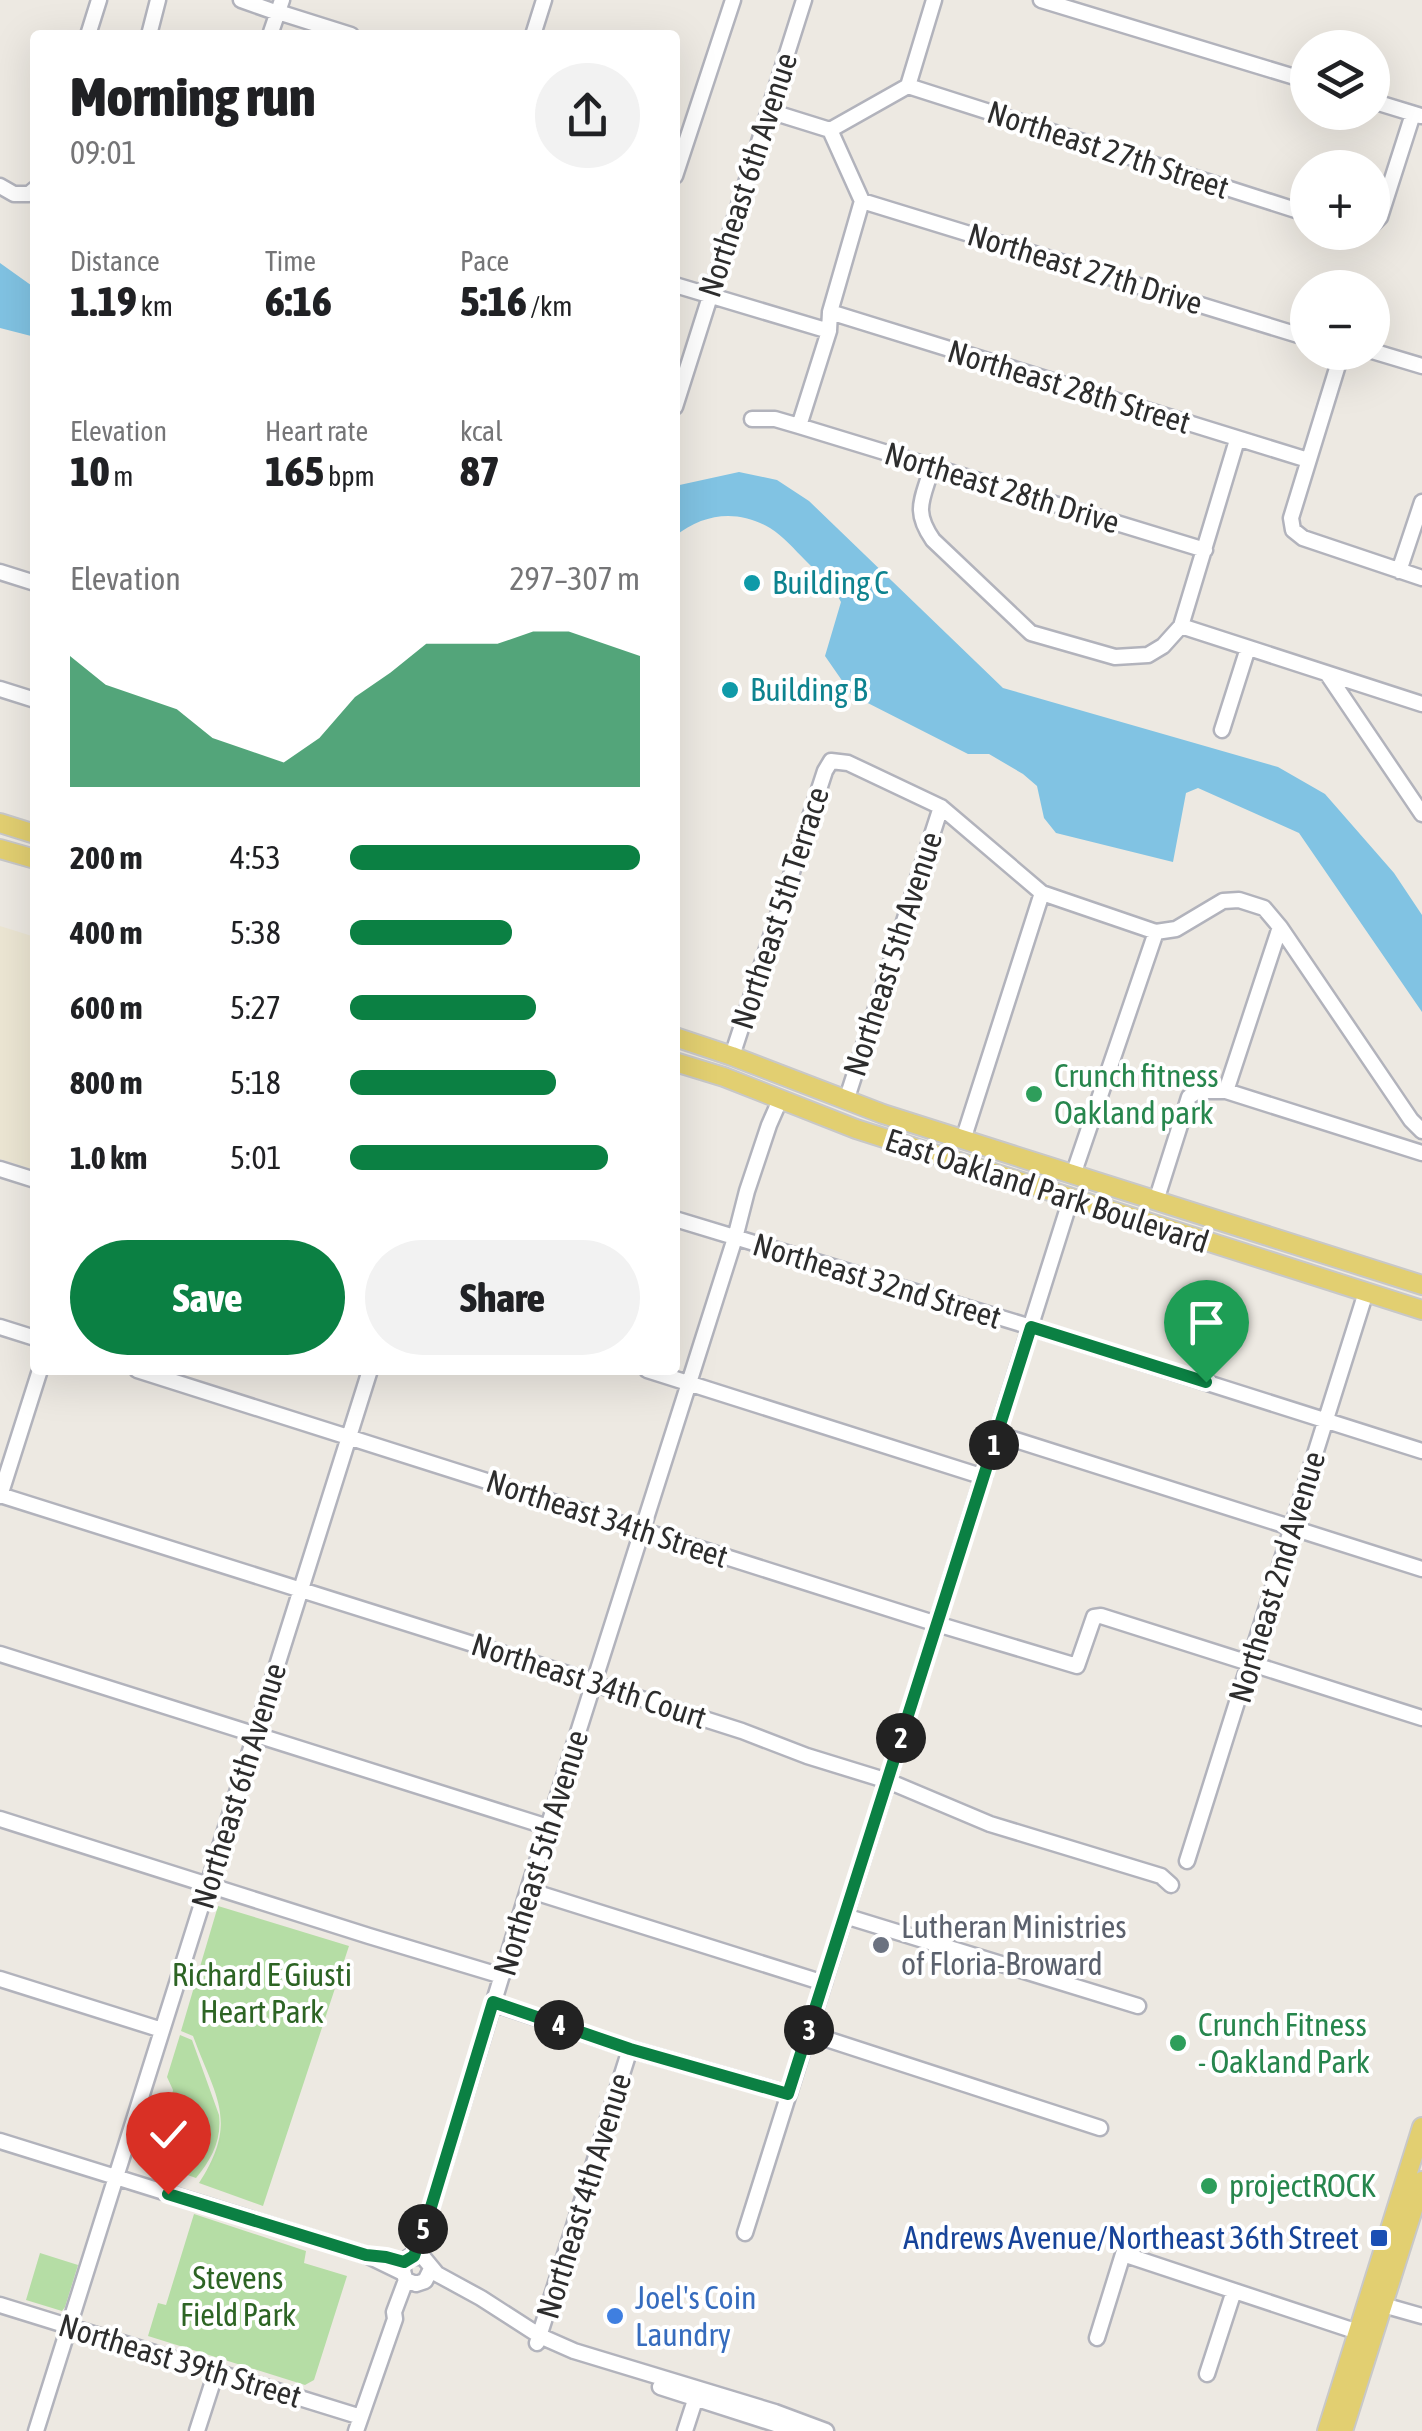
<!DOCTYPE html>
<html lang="en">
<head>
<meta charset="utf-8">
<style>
  body { margin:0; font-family:"Asap Condensed",sans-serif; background:#f2f2f2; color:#202124; height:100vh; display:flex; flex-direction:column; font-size:38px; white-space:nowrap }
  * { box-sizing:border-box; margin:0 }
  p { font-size:32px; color:#757577 }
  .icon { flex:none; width:55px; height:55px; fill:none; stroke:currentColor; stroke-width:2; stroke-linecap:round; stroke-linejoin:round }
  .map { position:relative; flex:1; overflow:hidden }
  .side { position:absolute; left:30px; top:30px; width:650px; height:1345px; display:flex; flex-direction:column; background:#fff; border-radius:10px; box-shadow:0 10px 40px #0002 }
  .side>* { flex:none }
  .buttons { position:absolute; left:1290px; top:30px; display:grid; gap:20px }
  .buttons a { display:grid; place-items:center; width:100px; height:100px; border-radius:50%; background:#fff; box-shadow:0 10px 40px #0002; font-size:50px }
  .pin { position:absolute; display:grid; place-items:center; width:85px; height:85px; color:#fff; margin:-102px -42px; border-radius:50% 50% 50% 0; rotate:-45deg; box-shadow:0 0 10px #0007 }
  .pin .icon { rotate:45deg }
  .km { position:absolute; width:50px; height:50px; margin:-25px; border-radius:50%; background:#222; color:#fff; font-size:28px; line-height:50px; text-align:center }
  .round { display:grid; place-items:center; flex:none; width:105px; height:105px; border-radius:52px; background:#f2f2f2 }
  .head { display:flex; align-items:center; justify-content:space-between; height:170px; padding:0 40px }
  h1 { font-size:55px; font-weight:800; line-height:75px }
  .figures { display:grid; grid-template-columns:repeat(3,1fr); gap:15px; height:170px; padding:10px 40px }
  .figures div { display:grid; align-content:center }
  .figures b { font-size:42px; font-weight:800 }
  .figures small { font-size:28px; font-weight:400 }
  .figures p { font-size:28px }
  .chart { height:280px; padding:20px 40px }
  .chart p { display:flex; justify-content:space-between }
  .chart svg { width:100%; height:180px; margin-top:10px; fill:#0b8043; opacity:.7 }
  .button { display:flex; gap:20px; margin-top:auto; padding:20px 40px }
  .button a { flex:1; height:115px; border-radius:60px; background:#0b8043; color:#fff; font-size:40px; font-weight:800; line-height:115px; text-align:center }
  .button a+a { background:#f2f2f2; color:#202124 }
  ul { padding:0 40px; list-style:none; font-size:32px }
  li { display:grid; grid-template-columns:160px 120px 1fr; align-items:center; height:75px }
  li i { height:25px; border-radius:12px; background:#0b8043 }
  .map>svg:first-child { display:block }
  .education { fill:#ece6d3 }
  .green { fill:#b5dda5 }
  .water { fill:#81c3e3 }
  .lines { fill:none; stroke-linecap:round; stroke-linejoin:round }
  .minor-casing { stroke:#b2b3bc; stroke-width:19 }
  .major-casing { stroke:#c8c8c8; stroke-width:22 }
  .minor { stroke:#fff; stroke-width:14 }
  .major { stroke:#e2cf71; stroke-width:18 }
  .route-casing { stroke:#fff; stroke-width:20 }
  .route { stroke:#0b8043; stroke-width:12 }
  .culture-dot { fill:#0f9aa8; stroke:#fff; stroke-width:4 }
  .leisure-dot { fill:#2e9e5b; stroke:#fff; stroke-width:4 }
  .worship-dot { fill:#6b7280; stroke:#fff; stroke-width:4 }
  .transit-dot { fill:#1a4fb4; stroke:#fff; stroke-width:4 }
  .shop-dot { fill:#3f7fe0; stroke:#fff; stroke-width:4 }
  .labels { text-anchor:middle; stroke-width:8; stroke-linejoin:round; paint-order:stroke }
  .street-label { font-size:32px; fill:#2d2d2d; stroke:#fff }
  .culture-label { font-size:32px; fill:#0d838f; stroke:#fff; text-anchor:start }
  .leisure-label { font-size:32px; fill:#27864d; stroke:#fff; text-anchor:start }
  .worship-label { font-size:32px; fill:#5b616d; stroke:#fff; text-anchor:start }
  .park-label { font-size:32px; fill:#2d6424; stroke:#fff }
  .transit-label { font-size:32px; fill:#164399; stroke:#fff; text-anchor:end }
  .shop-label { font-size:32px; fill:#366cbe; stroke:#fff; text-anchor:start }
</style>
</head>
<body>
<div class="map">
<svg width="1422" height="2431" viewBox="0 0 1422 2431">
  <rect width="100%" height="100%" fill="#ede9e2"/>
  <path class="education" d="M 0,926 L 35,937 L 35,1170 L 0,1159 Z"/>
  <path class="green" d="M 218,1906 L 349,1946 L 263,2206 L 199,2183 C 239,2121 216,2098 193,2036 L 181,2031 Z
    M 180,2035 L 192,2040 L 219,2115 C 222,2140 211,2160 196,2178 L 167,2168 L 148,2136 L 156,2111 L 170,2106 L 173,2090 L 167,2077 Z
    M 194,2214 L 306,2251 L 304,2263 L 347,2276 L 314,2380 L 305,2385 L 148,2336 L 158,2303 L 166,2305 Z
    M 40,2253 L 78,2265 L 65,2307 L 62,2311 L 26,2300 Z"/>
  <path class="water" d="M 0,263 L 35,288 L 35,337 L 0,328 Z
    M 739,472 L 777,480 L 809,501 L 1003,688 L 1278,767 L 1325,794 L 1394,873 L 1422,915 L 1422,1012 L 1299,833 L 1198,788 L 1186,793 L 1173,862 L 1056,833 L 1044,818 L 1037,786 L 1023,774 L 989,754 L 968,754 L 852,695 L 825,656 L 841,602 C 833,585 819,574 805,560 C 795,550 783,536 770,528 C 738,509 704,513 675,536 L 675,486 Z"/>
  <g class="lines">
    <g class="minor-casing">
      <path id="minor" d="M 241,0 L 278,13
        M 1041,0 L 1308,81
        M 278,12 L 351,35
        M 88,35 L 99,0
        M 149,35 L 158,0
        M 270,35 L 282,0
        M 533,35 L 544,0
        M 908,86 L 1308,214
        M 1372,101 L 1421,116
        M 769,111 L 830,130
        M 830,130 L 908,86 L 934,0
        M 675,176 L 733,0
        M 0,186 L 14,194 L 29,194 L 35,189
        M 862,201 L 1308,338
        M 1372,225 L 1380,217 L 1413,114
        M 675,285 L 829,331
        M 830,312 L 1308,460
        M 1372,351 L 1422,366
        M 1342,352 L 1291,518 L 1293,530 L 1303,538 L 1422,578
        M 675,407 L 804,0
        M 752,419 L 775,419 L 799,426 L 1205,550
        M 799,426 L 829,331 L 830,312 L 862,201 L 830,130
        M 932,467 C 923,499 912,510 933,540 L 1031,633 L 1115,657 L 1148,655 L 1163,646 L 1181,626 L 1237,440
        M 1399,571 L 1422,502
        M 0,572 L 35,583
        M 1181,626 L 1422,704
        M 1328,675 L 1422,814
        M 0,689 L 35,700
        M 1222,730 L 1248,648
        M 732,1056 L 825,771 L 831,761 L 848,763 L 941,807 L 1042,893 L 1156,932 L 1176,929 L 1223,901 L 1239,900 L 1264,908 L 1280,927 L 1411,1120 L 1422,1131
        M 1226,1091 L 1280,927
        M 846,1101 L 941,807
        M 963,1140 L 1042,893
        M 0,1169 L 35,1180
        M 1073,1175 L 1156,932
        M 1156,1201 L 1189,1097 L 1198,1091 L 1226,1091 L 1422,1153
        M 675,1219 L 1031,1327 L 1422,1451
        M 0,1327 L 35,1338
        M 137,1370 L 937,1624 L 1077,1666 L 1094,1617 L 1101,1616 L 1422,1718
        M 647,1370 L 984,1477
        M 997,1434 L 1422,1569
        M 0,1495 L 587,1680 L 604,1687 L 742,1731 L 807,1756 L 888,1781 L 990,1824 L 1161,1876 L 1171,1885
        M 0,1496 L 40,1370
        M 0,1654 L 548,1827
        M 0,1819 L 369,1936 L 502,1976
        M 1187,1861 C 1248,1672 1306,1482 1366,1292
        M 528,1890 L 824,1983
        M 845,1916 L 1138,2006
        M 0,1979 L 162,2030
        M 493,2003 L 630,2049 L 789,2094
        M 808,2033 L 1100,2128
        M 0,2141 L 366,2255 L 403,2273
        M 745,2233 L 1071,1198
        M 414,2256 L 431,2207 L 528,1890 L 735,1238 L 747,1191 L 769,1125 L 780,1100
        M 431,2269 L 425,2281 L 416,2284 L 406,2280 C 402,2271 401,2264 409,2257 L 423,2257 L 437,2274 L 481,2298 L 540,2336 L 574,2351 L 775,2412 L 826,2431
        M 0,2305 L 361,2417
        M 1383,2305 L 1422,2316
        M 1097,2338 L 1123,2254 L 1358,2332
        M 537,2343 L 630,2049
        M 1207,2374 L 1234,2291
        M 660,2387 L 797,2431
        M 36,2431 L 370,1370
        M 197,2431 L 216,2372
        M 356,2431 L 395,2319 L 394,2312 L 406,2280
        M 685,2431 L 697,2394"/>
    </g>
    <g class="major-casing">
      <path id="major" d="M 0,823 L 35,834
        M 0,849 L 35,859
        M 675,1037 L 732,1056 L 883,1114 L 1422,1285
        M 675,1062 L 724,1077 L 856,1129 L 1422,1310
        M 1327,2431 L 1422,2127
        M 1343,2431 L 1422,2181"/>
    </g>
    <use href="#minor" class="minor"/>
    <use href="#major" class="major"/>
  </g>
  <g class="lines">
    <g class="route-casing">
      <path id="route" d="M 168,2194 L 366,2255 L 386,2257 L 404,2262 L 414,2256 L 431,2207 L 493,2002 L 630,2049 L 788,2094 L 1031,1327 L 1206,1382"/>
    </g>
    <use href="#route" class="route"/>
  </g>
  <g class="culture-dot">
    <circle cx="752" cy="583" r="10"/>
    <circle cx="730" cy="690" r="10"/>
  </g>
  <g class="leisure-dot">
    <circle cx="1034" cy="1094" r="10"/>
    <circle cx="1178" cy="2043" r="10"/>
    <circle cx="1209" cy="2186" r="10"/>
  </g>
  <circle class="worship-dot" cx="881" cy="1945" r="10"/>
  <rect class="transit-dot" x="1369" y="2228" width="20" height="20" rx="5"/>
  <circle class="shop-dot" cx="615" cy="2316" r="10"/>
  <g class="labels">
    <g class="street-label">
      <text transform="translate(1108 150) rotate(18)" y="11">Northeast 27th Street</text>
      <text transform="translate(748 175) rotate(-72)" y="11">Northeast 6th Avenue</text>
      <text transform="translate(1085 269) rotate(17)" y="11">Northeast 27th Drive</text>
      <text transform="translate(1069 387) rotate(17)" y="11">Northeast 28th Street</text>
      <text transform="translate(1002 488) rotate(17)" y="11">Northeast 28th Drive</text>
      <text transform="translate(780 908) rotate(-72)" y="11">Northeast 5th Terrace</text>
      <text transform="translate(893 954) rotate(-72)" y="11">Northeast 5th Avenue</text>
      <text transform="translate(1047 1191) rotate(18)" y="11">East Oakland Park Boulevard</text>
      <text transform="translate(877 1281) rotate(17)" y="11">Northeast 32nd Street</text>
      <text transform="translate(607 1519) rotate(18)" y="11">Northeast 34th Street</text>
      <text transform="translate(1277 1577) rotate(-73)" y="11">Northeast 2nd Avenue</text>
      <text transform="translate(589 1681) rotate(18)" y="11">Northeast 34th Court</text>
      <text transform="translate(239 1786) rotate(-73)" y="11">Northeast 6th Avenue</text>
      <text transform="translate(541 1853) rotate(-73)" y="11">Northeast 5th Avenue</text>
      <text transform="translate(584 2196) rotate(-73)" y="11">Northeast 4th Avenue</text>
      <text transform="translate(180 2361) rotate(17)" y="11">Northeast 39th Street</text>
    </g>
    <g class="culture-label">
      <text x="772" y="594">Building C</text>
      <text x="750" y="701">Building B</text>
    </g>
    <g class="leisure-label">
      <text x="1054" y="1087">Crunch fitness<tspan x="1054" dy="37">Oakland park</tspan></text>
      <text x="1198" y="2036">Crunch Fitness<tspan x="1198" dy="37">- Oakland Park</tspan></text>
      <text x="1229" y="2197">projectROCK</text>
    </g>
    <g class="worship-label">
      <text x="901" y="1938">Lutheran Ministries<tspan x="901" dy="37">of Floria-Broward</tspan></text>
    </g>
    <g class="park-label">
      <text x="262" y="1986">Richard E Giusti<tspan x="262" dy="37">Heart Park</tspan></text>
      <text x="238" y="2289">Stevens<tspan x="238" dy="37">Field Park</tspan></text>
    </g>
    <g class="transit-label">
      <text x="1359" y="2249">Andrews Avenue/Northeast 36th Street</text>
    </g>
    <g class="shop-label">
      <text x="635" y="2309">Joel's Coin<tspan x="635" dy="37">Laundry</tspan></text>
    </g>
  </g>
</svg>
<div class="buttons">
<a><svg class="icon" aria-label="layers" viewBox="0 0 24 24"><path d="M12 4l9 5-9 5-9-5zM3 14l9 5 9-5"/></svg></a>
<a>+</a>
<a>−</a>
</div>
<div class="pin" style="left:1206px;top:1382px;background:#1e9e55"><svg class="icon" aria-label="arrive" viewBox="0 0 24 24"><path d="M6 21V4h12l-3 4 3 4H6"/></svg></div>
<div class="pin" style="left:168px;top:2194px;background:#d93025"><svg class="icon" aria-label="check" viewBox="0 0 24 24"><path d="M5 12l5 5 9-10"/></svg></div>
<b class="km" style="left:994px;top:1445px">1</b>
<b class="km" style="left:901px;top:1738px">2</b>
<b class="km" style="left:809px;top:2030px">3</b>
<b class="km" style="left:559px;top:2025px">4</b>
<b class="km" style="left:423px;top:2229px">5</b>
<section class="side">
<div class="head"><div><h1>Morning run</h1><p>09:01</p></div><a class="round"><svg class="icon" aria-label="share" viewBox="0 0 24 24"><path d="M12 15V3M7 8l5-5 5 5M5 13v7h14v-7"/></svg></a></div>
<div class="figures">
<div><p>Distance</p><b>1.19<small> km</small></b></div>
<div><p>Time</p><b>6:16</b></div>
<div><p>Pace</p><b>5:16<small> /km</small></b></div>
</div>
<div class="figures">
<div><p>Elevation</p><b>10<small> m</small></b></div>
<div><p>Heart rate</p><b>165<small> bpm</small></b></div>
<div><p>kcal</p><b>87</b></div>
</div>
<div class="chart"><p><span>Elevation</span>297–307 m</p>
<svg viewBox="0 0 160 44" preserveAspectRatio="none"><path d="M0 44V12L10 19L20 22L30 25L40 32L50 35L60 38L70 32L80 22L90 16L100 9L110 9L120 9L130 6L140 6L150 9L160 12V44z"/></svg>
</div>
<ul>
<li><b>200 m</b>4:53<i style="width:100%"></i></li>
<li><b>400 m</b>5:38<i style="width:56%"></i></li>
<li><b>600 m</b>5:27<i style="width:64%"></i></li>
<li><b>800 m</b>5:18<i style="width:71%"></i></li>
<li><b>1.0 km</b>5:01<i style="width:89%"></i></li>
</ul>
<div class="button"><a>Save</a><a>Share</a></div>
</section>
</div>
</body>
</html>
